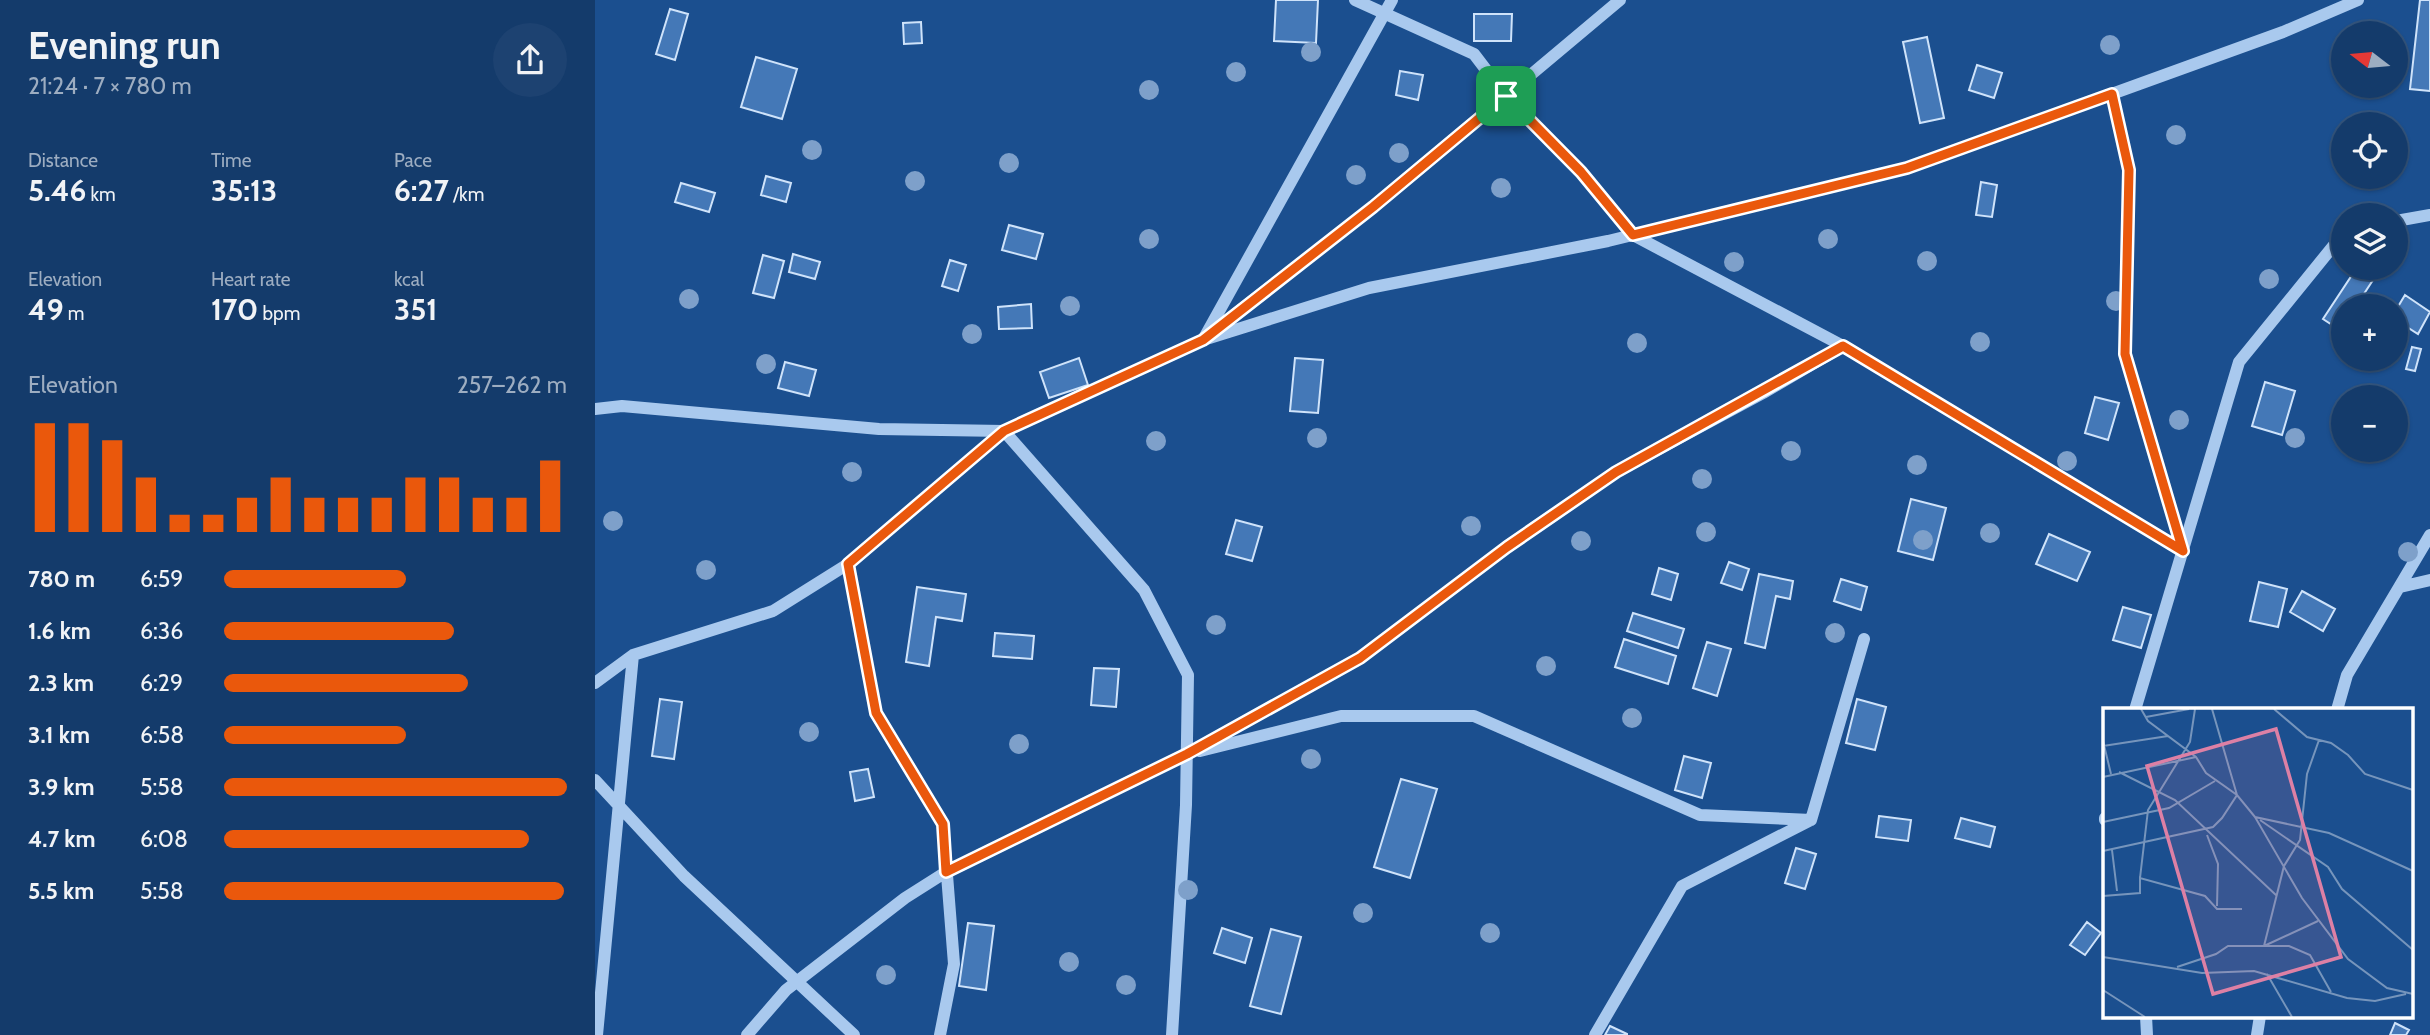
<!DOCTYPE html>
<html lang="en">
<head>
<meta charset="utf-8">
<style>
  body { margin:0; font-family:Cabin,sans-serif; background:#1d4271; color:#f1f3f6; height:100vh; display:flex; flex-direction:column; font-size:26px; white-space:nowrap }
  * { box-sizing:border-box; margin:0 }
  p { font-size:23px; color:#9dadc1 }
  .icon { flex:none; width:38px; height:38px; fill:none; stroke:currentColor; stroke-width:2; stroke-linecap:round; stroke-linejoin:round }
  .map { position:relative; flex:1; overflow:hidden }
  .drawer { display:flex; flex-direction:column; background:#143b6b; width:595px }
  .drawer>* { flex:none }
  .needle { width:46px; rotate:286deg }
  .buttons { position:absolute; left:1736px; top:21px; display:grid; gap:14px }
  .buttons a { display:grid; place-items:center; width:77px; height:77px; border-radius:50%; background:#143b6b; box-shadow:0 2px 5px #0004,0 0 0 2px #33557e; font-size:35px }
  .pin { position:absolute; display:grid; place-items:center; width:60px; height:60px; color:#fff; margin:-30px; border-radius:14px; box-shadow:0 4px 10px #0006 }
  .round { display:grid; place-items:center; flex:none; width:74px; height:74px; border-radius:37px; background:#1d4271 }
  .headline { display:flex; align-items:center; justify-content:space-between; height:119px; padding:0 28px }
  h1 { font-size:38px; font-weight:700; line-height:52px }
  .figures { display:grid; grid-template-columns:repeat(3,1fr); gap:10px; height:119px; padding:7px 28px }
  .figures div { display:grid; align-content:center }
  .figures b { font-size:30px; font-weight:700 }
  .figures small { font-size:19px; font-weight:400 }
  .figures p { font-size:19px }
  .chart { height:196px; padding:14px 28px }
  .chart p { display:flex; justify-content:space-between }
  .chart svg { width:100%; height:126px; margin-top:7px; stroke:#ea580c; stroke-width:6 }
  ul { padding:0 28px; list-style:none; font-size:23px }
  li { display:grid; grid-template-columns:112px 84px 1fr; align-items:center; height:52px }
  li i { height:18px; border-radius:9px; background:#ea580c }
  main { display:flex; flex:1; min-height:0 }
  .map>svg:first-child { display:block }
  .building { fill:#4478b7; stroke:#cfe3fa; stroke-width:2 }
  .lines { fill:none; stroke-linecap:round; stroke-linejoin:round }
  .minor { stroke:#a9c9ee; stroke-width:12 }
  .tree { fill:#7ea0ca }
  .route-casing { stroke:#fff; stroke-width:14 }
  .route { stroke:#ea580c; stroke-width:9 }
  .inset-road { fill:none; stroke:#7695bc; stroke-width:2 }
  .view { fill:#dd80a5; fill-opacity:0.15; stroke:#dd80a5; stroke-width:3.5 }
  .inset-edge { fill:none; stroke:#fff; stroke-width:3.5 }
</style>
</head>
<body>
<main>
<section class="drawer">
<div class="headline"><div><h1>Evening run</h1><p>21:24 · 7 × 780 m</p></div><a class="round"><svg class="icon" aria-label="share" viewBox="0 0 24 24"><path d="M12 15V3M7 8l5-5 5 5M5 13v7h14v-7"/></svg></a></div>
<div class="figures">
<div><p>Distance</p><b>5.46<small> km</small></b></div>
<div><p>Time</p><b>35:13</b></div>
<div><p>Pace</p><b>6:27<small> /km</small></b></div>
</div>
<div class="figures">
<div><p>Elevation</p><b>49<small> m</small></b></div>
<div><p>Heart rate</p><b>170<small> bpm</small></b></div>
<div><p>kcal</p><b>351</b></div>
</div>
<div class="chart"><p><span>Elevation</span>257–262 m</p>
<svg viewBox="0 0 160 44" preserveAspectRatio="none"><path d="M5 44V6M15 44V6M25 44V12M35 44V25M45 44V38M55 44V38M65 44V32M75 44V25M85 44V32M95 44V32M105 44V32M115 44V25M125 44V25M135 44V32M145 44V32M155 44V19"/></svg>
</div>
<ul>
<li><b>780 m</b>6:59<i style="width:53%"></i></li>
<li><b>1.6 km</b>6:36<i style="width:67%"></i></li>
<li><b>2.3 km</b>6:29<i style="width:71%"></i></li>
<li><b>3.1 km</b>6:58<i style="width:53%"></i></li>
<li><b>3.9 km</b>5:58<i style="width:100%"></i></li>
<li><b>4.7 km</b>6:08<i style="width:89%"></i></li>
<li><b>5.5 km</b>5:58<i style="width:99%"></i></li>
</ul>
</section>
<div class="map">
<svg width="1835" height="1035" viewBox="0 0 1835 1035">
  <rect width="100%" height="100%" fill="#1b4f8f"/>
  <path class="building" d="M 681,0 L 723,0 L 721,43 L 679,41 Z
    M 1825,0 L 1835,0 L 1835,91 L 1815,89 Z
    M 75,9 L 93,14 L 80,60 L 61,54 Z
    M 879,14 L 917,14 L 916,41 L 879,41 Z
    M 326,22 L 327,43 L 309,44 L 308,23 Z
    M 1332,37 L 1349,118 L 1325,123 L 1308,42 Z
    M 161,57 L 202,69 L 187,119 L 146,107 Z
    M 1382,65 L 1407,73 L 1399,98 L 1374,90 Z
    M 805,71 L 828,75 L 823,100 L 801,95 Z
    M 171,176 L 196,183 L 191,202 L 166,195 Z
    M 1386,182 L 1402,185 L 1397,217 L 1381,215 Z
    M 86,183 L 120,193 L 114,212 L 80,202 Z
    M 414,225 L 448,234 L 441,259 L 407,250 Z
    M 198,254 L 225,262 L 220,279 L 194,272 Z
    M 168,255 L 189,261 L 179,298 L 158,293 Z
    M 355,260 L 371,265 L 363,291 L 347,286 Z
    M 1761,269 L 1778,280 L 1761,306 L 1748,306 L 1748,325 L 1745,330 L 1728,319 Z
    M 1810,295 L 1835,312 L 1823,334 L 1801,320 L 1801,310 Z
    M 436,304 L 437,328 L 404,329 L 403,307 Z
    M 1817,347 L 1826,349 L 1820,371 L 1811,369 Z
    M 484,358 L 493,385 L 454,398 L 445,372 Z
    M 700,358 L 728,360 L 723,413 L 695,411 Z
    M 190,362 L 221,370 L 214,396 L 183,388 Z
    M 1670,382 L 1700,391 L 1687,435 L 1657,426 Z
    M 1500,397 L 1524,403 L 1513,440 L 1490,433 Z
    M 1316,499 L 1351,508 L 1338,560 L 1303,551 Z
    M 641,520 L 667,527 L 657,561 L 631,554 Z
    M 1454,534 L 1495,552 L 1482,581 L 1441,564 Z
    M 1134,562 L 1154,569 L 1147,590 L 1126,583 Z
    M 1064,568 L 1083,574 L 1076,600 L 1057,594 Z
    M 1164,574 L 1198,581 L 1195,599 L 1181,596 L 1170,648 L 1150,643 Z
    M 1246,579 L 1272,587 L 1266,610 L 1239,601 Z
    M 1664,582 L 1692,589 L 1683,627 L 1655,621 Z
    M 322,587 L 371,594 L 367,621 L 341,617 L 334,666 L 311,662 Z
    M 1707,591 L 1740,609 L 1728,631 L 1695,612 Z
    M 1528,607 L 1556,615 L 1546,648 L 1518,640 Z
    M 1038,613 L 1089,629 L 1083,648 L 1032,631 Z
    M 400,633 L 439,636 L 437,659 L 398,656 Z
    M 1029,639 L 1081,656 L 1073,684 L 1020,667 Z
    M 1112,642 L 1136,649 L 1122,696 L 1098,688 Z
    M 499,668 L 524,669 L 521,707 L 496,705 Z
    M 65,699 L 87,702 L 79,759 L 57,756 Z
    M 1262,699 L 1291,707 L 1280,750 L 1251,743 Z
    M 1089,756 L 1116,763 L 1107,798 L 1080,790 Z
    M 273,769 L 279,797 L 260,801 L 255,772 Z
    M 806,779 L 842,789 L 815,878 L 779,867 Z
    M 1284,816 L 1316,820 L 1313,841 L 1281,837 Z
    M 1366,818 L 1400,827 L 1395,847 L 1360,838 Z
    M 1201,848 L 1221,854 L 1210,889 L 1190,883 Z
    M 1492,922 L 1506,933 L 1490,955 L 1475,945 Z
    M 373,923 L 399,926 L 391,990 L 364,986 Z
    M 627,928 L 657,938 L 650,963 L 619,953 Z
    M 676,929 L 706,937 L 686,1014 L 655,1006 Z
    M 1800,1023 L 1814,1030 L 1811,1035 L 1795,1035 Z
    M 1015,1026 L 1032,1034 L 1032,1035 L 1010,1035 Z"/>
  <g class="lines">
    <path class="minor" d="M 760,0 L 879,54 L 911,96 L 986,172 L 1038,235 L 1248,346 L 1588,551
      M 1517,94 L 1534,170 L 1530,354 L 1588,550
      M 1801,221 L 1835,215
      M 616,333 L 778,207 L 1025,0
      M 608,340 L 774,288 L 1013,241 L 1312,168 L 1688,32 L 1763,0
      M 0,409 L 27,406 L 284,429 L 409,431 L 549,590 L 593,675 L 591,805 L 577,1035
      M 253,564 L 281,714 L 348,824 L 359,964 L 345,1035
      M 1805,587 L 1835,580
      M 0,683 L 38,655 L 178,611 L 253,564 L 409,431 L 608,340 L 797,0
      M 1540,710 L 1644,362 L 1748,234
      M 1742,710 L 1752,675 L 1835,535
      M 605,751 L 746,716 L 879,716 L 1105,815 L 1216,820
      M 0,780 L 89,876 L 259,1035
      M 1510,818 L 1510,820
      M 1551,1016 L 1552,1035
      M 2,1035 L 38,655
      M 152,1035 L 191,990 L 310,898 L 351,872 L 592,754 L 765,658 L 912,547 L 1021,472 L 1168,393 L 1248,346
      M 1000,1035 L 1087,886 L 1216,820 L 1269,639
      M 1662,1035 L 1665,1016"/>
  </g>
  <g class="tree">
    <circle cx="1515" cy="45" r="10"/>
    <circle cx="716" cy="52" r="10"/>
    <circle cx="641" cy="72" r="10"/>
    <circle cx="554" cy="90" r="10"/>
    <circle cx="1581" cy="135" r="10"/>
    <circle cx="217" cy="150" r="10"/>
    <circle cx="804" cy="153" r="10"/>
    <circle cx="414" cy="163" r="10"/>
    <circle cx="761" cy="175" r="10"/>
    <circle cx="320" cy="181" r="10"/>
    <circle cx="906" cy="188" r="10"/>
    <circle cx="554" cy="239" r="10"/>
    <circle cx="1233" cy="239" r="10"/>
    <circle cx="1332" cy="261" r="10"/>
    <circle cx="1139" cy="262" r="10"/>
    <circle cx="1674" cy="279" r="10"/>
    <circle cx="94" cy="299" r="10"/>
    <circle cx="1521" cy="301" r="10"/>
    <circle cx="475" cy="306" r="10"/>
    <circle cx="377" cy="334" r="10"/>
    <circle cx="1385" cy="342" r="10"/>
    <circle cx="1042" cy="343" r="10"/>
    <circle cx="171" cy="364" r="10"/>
    <circle cx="1584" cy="420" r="10"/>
    <circle cx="722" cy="438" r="10"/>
    <circle cx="1700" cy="438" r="10"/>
    <circle cx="561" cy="441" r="10"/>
    <circle cx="1196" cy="451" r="10"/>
    <circle cx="1472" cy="461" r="10"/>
    <circle cx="1322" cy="465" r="10"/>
    <circle cx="257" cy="472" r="10"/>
    <circle cx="1107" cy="479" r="10"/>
    <circle cx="18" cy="521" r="10"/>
    <circle cx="876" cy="526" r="10"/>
    <circle cx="1111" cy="532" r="10"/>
    <circle cx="1395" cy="533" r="10"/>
    <circle cx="1328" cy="540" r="10"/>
    <circle cx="986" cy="541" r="10"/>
    <circle cx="1813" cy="552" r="10"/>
    <circle cx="111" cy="570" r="10"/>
    <circle cx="621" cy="625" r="10"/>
    <circle cx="1240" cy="633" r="10"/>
    <circle cx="951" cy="666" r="10"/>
    <circle cx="1037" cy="718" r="10"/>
    <circle cx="214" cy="732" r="10"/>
    <circle cx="424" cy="744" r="10"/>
    <circle cx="716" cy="759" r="10"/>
    <circle cx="593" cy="890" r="10"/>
    <circle cx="768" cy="913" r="10"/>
    <circle cx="895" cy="933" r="10"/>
    <circle cx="474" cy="962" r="10"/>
    <circle cx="291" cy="975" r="10"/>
    <circle cx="531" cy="985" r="10"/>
  </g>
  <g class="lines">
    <g class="route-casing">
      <path id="route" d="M 1517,94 L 1534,170 L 1530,354 L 1588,551 L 1248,346 L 1021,472 L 912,547 L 765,658 L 592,754 L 351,872 L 348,824 L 281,713 L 253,564 L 409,431 L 608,340 L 778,207 L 911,96 L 986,172 L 1038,235 L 1312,168 Z"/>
    </g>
    <use href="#route" class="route"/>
  </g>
  <g transform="translate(1508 708)">
    <rect width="310" height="310" fill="#1b4f8f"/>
    <path class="inset-road" d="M 38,1 L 45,13 L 93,49 L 103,65 L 134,87 L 152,109 L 226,125 L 310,163M 171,1 L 204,29 L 228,35 L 245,47 L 262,66 L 310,82M 43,9 L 86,1M 0,33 L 8,66M 0,38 L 65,28M 16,64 L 72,92 L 174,188M 0,69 L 93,49M 152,109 L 199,190 L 245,251 L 284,280 L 310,286M 157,112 L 225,159 L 239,181 L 310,242M 0,114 L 66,100 L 112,73M 104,127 L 115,156 L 114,198M 9,142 L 14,183M 0,143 L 110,119 L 119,110 L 134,87 L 109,1M 37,170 L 45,102 L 87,34 L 92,1M 0,188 L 37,185 L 37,170 L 102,188 L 114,201 L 139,201M 161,238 L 181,158 L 197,132 L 204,66 L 216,32M 161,238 L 215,213M 0,249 L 99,265 L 151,263 L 244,290 L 272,293 L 303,286M 74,259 L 113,246 L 125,238 L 186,238 L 207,247 L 228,284M 164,266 L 189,309M 0,282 L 42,309"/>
    <path class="view" d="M 173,21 L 238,249 L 110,286 L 44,58 Z"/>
    <rect width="310" height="310" class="inset-edge"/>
  </g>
</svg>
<div class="buttons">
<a><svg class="needle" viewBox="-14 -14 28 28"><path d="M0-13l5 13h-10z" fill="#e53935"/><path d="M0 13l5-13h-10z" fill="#9dadc1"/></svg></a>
<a><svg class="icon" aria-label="locate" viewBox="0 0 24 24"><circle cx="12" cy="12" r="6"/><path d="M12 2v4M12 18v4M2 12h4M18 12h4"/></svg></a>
<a><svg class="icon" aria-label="layers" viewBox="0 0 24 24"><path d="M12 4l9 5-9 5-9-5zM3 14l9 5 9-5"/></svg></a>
<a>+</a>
<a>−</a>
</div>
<div class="pin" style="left:911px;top:96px;background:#1e9e55"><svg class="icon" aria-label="arrive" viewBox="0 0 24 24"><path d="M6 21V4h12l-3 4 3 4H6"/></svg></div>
</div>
</main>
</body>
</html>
